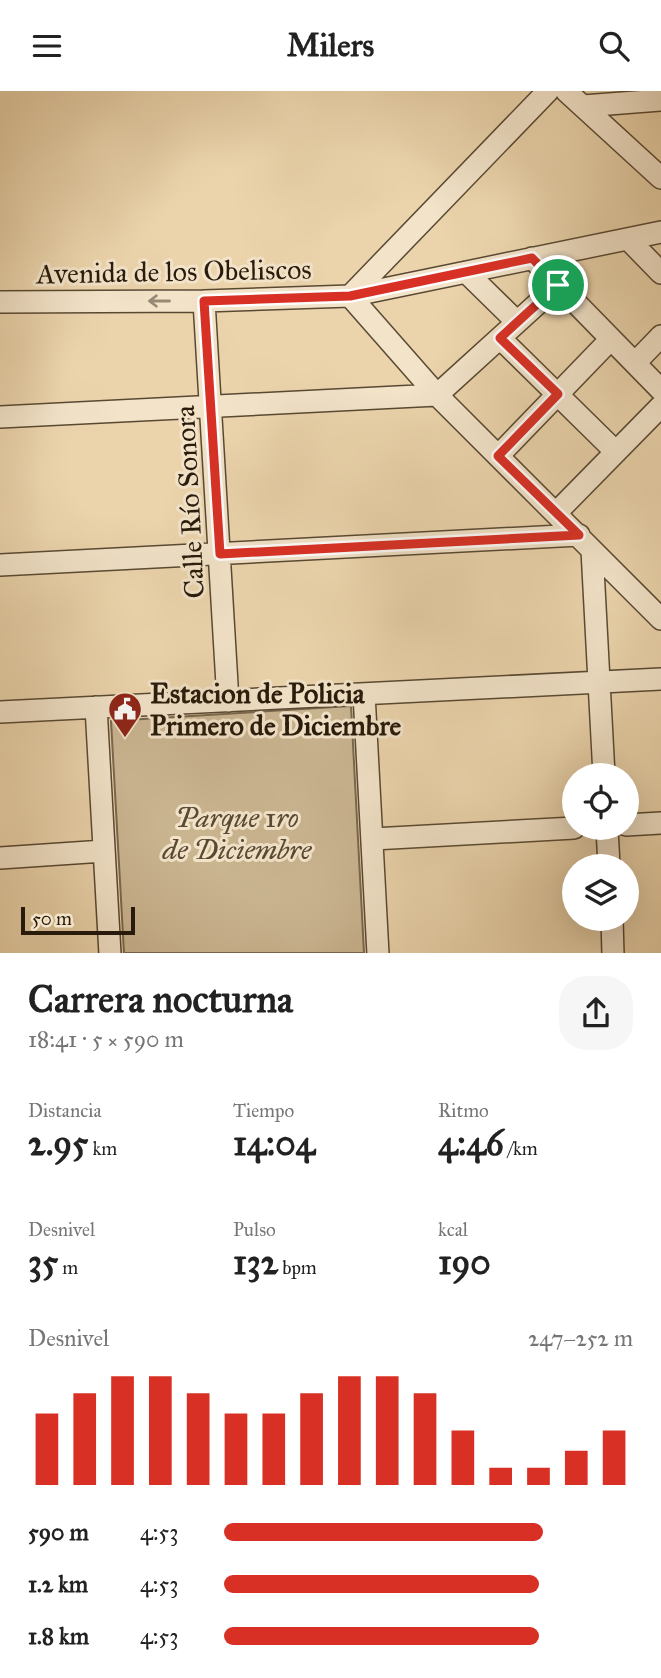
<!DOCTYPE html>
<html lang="es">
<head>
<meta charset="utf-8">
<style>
  body { margin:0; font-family:"IM FELL Great Primer",serif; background:#f6f6f6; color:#222; height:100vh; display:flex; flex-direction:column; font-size:26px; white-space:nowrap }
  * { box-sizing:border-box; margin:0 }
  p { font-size:23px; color:#767676 }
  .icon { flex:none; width:38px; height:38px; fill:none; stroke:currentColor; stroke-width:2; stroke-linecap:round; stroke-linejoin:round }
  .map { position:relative; height:862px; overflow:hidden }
  .details { display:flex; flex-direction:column; background:#fff; flex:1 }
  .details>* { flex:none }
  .tools { position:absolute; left:562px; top:672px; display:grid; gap:14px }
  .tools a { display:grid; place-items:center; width:77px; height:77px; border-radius:50%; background:#fff; box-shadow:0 7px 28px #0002; font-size:35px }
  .scale { position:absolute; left:21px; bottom:18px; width:114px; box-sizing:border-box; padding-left:7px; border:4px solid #281b0b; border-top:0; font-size:19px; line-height:24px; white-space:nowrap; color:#281b0b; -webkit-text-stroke:5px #f2e3c9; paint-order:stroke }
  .pin { position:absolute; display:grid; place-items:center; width:60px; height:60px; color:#fff; margin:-30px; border:4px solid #fff; border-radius:50%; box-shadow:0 2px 7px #0007 }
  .round { display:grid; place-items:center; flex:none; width:74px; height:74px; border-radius:28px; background:#f6f6f6 }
  .overview { display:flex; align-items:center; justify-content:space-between; height:119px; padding:0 28px }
  h1 { font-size:38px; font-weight:700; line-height:52px }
  .figures { display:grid; grid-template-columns:repeat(3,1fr); gap:10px; height:119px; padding:7px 28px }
  .figures div { display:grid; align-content:center }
  .figures b { font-size:35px; font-weight:700 }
  .figures small { font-size:19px; font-weight:400 }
  .figures p { font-size:19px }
  .chart { height:196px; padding:14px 28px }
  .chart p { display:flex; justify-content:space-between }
  .chart svg { width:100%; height:126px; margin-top:7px; stroke:#d93025; stroke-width:6 }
  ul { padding:0 28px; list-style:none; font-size:23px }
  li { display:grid; grid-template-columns:112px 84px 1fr; align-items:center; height:52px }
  li i { height:18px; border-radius:9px; background:#d93025 }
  header { display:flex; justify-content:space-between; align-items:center; height:91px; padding:0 28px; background:#fff; font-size:32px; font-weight:700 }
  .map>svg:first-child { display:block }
  .green { fill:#cab591; stroke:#79684e; stroke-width:2 }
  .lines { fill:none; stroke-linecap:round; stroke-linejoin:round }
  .minor-casing { stroke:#594933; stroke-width:24 }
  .minor { stroke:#f2e3c9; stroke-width:21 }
  .oneway { stroke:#978974 }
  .route-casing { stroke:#fff; stroke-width:14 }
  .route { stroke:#d93025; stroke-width:9 }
  .labels { text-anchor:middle; stroke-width:6; stroke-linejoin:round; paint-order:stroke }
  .street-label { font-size:28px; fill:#281b0b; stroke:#f2e3c9 }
  .poi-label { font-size:28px; font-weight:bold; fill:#281b0b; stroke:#f2e3c9; text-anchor:start }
  .park-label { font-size:28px; font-style:italic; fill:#594933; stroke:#f2e3c9 }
</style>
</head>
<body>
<header><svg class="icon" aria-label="menu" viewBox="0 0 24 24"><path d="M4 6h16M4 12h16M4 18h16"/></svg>Milers<svg class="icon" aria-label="search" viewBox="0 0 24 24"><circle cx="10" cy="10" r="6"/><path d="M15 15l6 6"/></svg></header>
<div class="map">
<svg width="661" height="863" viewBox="0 0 661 863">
  <rect width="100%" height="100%" fill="#ebd4ac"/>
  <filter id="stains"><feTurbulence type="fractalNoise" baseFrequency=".00286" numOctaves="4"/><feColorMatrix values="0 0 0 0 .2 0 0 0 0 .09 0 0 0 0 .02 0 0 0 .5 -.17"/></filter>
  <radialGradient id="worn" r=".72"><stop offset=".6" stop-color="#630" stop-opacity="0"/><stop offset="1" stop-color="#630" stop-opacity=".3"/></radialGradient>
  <path class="green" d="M 351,615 L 364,862 L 124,862 L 111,630 Z"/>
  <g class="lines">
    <g class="minor-casing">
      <path id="minor" d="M 566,0 L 661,87
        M 583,15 L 661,9
        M 628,148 L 661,182
        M 532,167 L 661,299
        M 466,181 L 517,231
        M 350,205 L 437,304 L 661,528
        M 350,205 L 548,0
        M 204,210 L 228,610
        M 0,211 L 204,210 L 350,205 L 661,141
        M 500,247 L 616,361
        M 635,272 L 661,245
        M 0,326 L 437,304 L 558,194
        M 498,365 L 611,248
        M 556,422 L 661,315
        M 592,459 L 604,684
        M 0,474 L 579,444
        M 364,603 L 378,863
        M 96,616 L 110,863
        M 0,621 L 661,588
        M 626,734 L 661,732
        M 607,737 L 609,775
        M 373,748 L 574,737
        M 0,767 L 104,760
        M 612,828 L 613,863"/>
    </g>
    <use href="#minor" class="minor"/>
  </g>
  <defs><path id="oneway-shaft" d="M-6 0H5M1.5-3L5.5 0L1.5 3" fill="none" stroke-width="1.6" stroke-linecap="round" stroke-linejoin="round" transform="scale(1.75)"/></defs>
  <use class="oneway" href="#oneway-shaft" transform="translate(159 210) rotate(180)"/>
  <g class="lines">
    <g class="route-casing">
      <path id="route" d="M 532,167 L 558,194 L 500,247 L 558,303 L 498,365 L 579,444 L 220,463 L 204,210 L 350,205 Z"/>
    </g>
    <use href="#route" class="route"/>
  </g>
  <defs>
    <g id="civic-pin" transform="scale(1.75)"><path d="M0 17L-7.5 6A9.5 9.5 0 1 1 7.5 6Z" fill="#8f2418" stroke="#f2e3c9"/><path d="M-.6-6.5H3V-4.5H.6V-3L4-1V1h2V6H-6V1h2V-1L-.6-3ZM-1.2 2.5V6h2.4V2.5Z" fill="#fff"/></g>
  </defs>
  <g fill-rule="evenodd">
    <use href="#civic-pin" x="125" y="618"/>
  </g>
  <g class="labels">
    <g class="street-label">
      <text transform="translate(174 180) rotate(-1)" y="10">Avenida de los Obeliscos</text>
      <text transform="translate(189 411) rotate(-93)" y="10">Calle Río Sonora</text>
    </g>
    <g class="poi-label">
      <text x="150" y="612">Estacion de Policia<tspan x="150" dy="32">Primero de Diciembre</tspan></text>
    </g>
    <g class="park-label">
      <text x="237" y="736">Parque 1ro<tspan x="237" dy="32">de Diciembre</tspan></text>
    </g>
  </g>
  <rect width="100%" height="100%" filter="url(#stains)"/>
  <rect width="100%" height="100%" fill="url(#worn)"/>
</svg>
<div class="tools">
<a><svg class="icon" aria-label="locate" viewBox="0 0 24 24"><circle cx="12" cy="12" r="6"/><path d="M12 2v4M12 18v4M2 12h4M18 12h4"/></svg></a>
<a><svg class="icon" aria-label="layers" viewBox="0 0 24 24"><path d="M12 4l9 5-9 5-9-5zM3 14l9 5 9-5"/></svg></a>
</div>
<div class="scale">50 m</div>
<div class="pin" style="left:558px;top:194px;background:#1e9e55"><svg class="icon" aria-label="arrive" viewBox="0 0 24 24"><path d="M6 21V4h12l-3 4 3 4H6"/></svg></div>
</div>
<section class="details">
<div class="overview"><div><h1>Carrera nocturna</h1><p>18:41 · 5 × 590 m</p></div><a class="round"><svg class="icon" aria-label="share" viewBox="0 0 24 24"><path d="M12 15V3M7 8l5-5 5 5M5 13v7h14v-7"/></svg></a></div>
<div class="figures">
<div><p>Distancia</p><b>2.95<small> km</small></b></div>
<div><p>Tiempo</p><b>14:04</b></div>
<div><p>Ritmo</p><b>4:46<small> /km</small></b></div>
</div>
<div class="figures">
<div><p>Desnivel</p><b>35<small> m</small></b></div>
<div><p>Pulso</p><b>132<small> bpm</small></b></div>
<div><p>kcal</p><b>190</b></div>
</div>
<div class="chart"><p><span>Desnivel</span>247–252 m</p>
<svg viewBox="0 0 160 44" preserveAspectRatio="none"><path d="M5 44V19M15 44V12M25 44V6M35 44V6M45 44V12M55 44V19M65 44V19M75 44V12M85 44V6M95 44V6M105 44V12M115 44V25M125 44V38M135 44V38M145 44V32M155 44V25"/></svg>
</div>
<ul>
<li><b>590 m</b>4:53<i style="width:78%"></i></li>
<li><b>1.2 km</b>4:53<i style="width:77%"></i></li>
<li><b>1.8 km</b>4:53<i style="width:77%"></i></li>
</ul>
</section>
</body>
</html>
